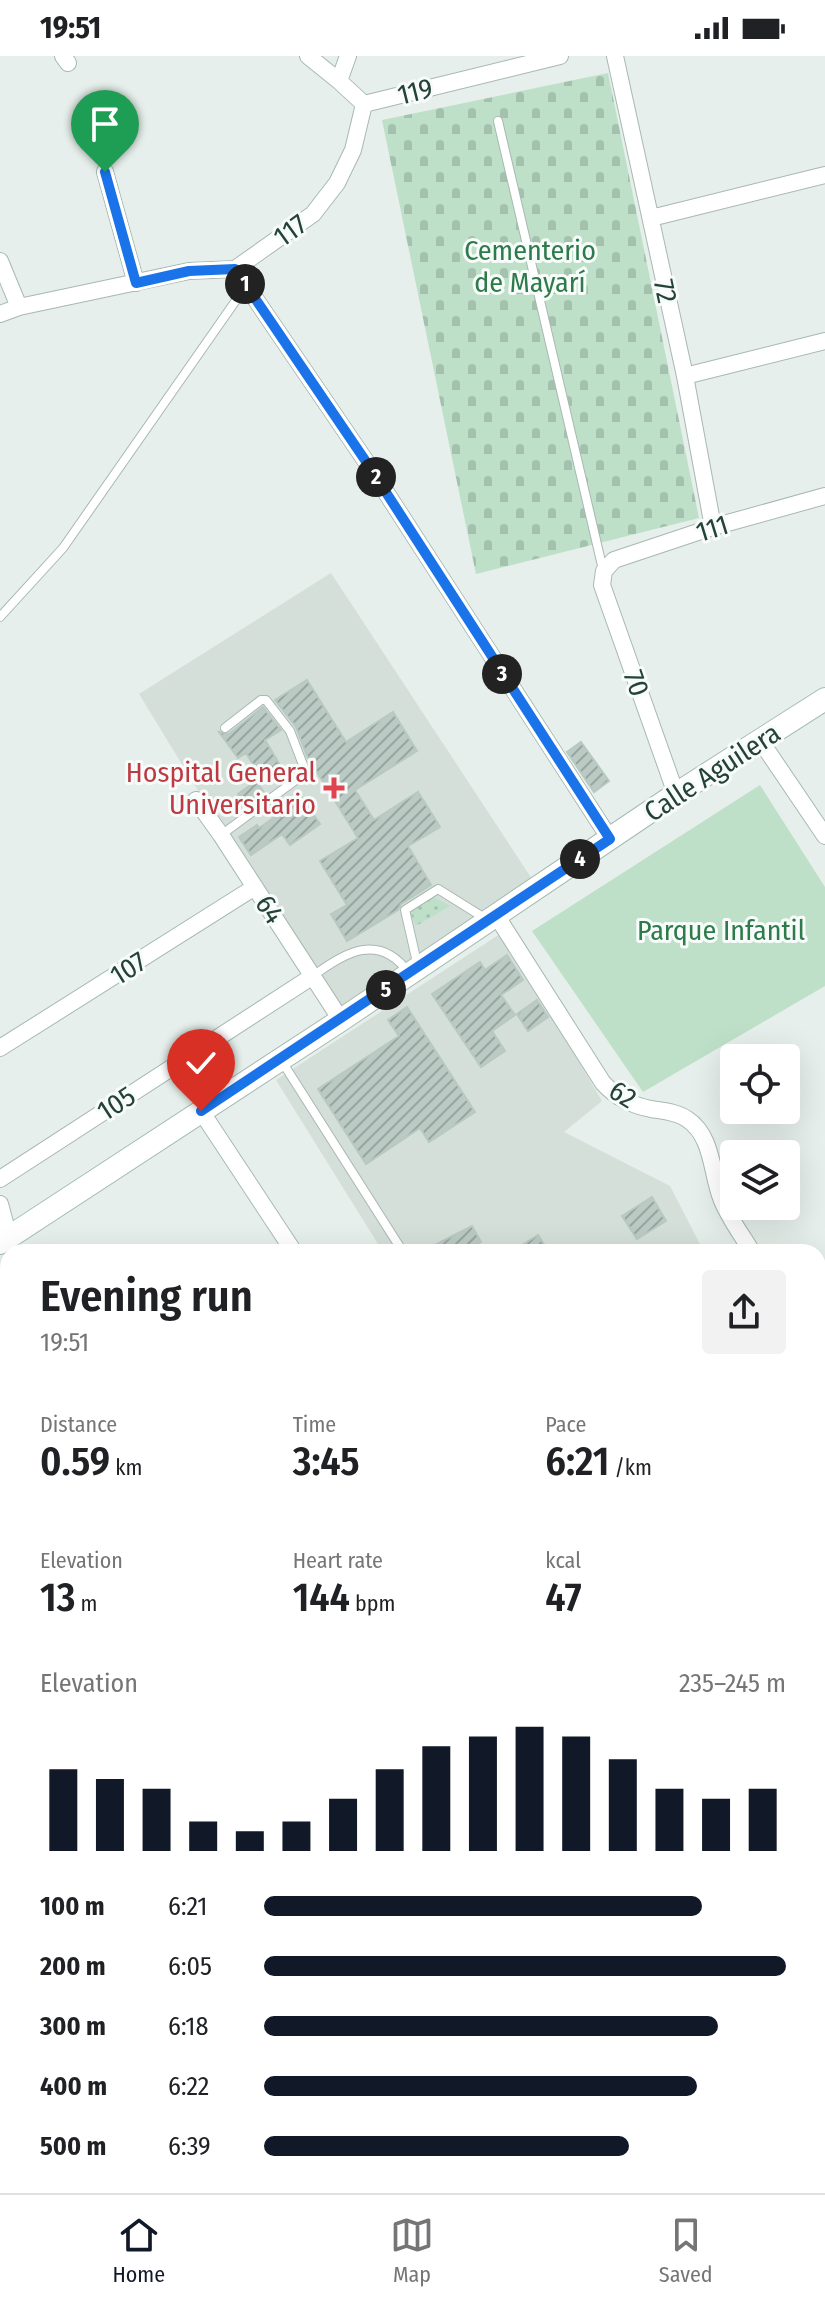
<!DOCTYPE html>
<html lang="en">
<head>
<meta charset="utf-8">
<style>
  body { margin:0; font-family:"Fira Sans Condensed",sans-serif; background:#f2f2f2; color:#202124; height:100vh; display:flex; flex-direction:column; font-size:30px; white-space:nowrap }
  * { box-sizing:border-box; margin:0 }
  p { font-size:26px; color:#757577 }
  .icon { flex:none; width:44px; height:44px; fill:none; stroke:currentColor; stroke-width:2; stroke-linecap:round; stroke-linejoin:round }
  .map { position:relative; flex:1; overflow:hidden }
  .side { position:absolute; left:0px; top:1188px; width:826px; height:950px; display:flex; flex-direction:column; background:#fff; border-radius:24px 24px 0 0; box-shadow:0 8px 32px #0002 }
  .side>* { flex:none }
  .buttons { position:absolute; left:720px; top:988px; display:grid; gap:16px }
  .buttons a { display:grid; place-items:center; width:80px; height:80px; border-radius:8px; background:#fff; box-shadow:0 8px 32px #0002; font-size:40px }
  .pin { position:absolute; display:grid; place-items:center; width:68px; height:68px; color:#fff; margin:-82px -34px; border-radius:50% 50% 50% 0; rotate:-45deg; box-shadow:0 0 8px #0007 }
  .pin .icon { rotate:45deg }
  .km { position:absolute; width:40px; height:40px; margin:-20px; border-radius:50%; background:#222; color:#fff; font-size:22px; line-height:40px; text-align:center }
  .round { display:grid; place-items:center; flex:none; width:84px; height:84px; border-radius:8px; background:#f2f2f2 }
  .headline { display:flex; align-items:center; justify-content:space-between; height:136px; padding:0 40px }
  h1 { font-size:44px; font-weight:600; line-height:60px }
  .metrics { display:grid; grid-template-columns:repeat(3,1fr); gap:12px; height:136px; padding:8px 40px }
  .metrics div { display:grid; align-content:center }
  .metrics b { font-size:40px; font-weight:600 }
  .metrics small { font-size:22px; font-weight:400 }
  .metrics p { font-size:22px }
  .chart { height:224px; padding:16px 40px }
  .chart p { display:flex; justify-content:space-between }
  .chart svg { width:100%; height:144px; margin-top:8px; stroke:#111827; stroke-width:6 }
  ul { padding:0 40px; list-style:none; font-size:26px }
  li { display:grid; grid-template-columns:128px 96px 1fr; align-items:center; height:60px }
  li i { height:20px; border-radius:10px; background:#111827 }
  .status { display:flex; justify-content:space-between; align-items:center; height:56px; padding:0 40px; background:#fff; direction:ltr }
  .status svg { height:22px; fill:currentColor }
  .tabs { display:flex; justify-content:space-around; align-items:center; height:112px; border-top:2px solid #e0e0e0; background:#fff; font-size:22px; color:#757577 }
  .tabs a { display:grid; justify-items:center; gap:4px }
  .tabs .on { color:#111827 }
  .map>svg:first-child { display:block }
  .built { fill:#d4dfda }
  .grass { fill:url(#grass-dots) }
  .cemetery { fill:url(#cemetery-stones) }
  .park { fill:#bfe0c8 }
  .lines { fill:none; stroke-linecap:round; stroke-linejoin:round }
  .stream { stroke:#8ec9d4; stroke-width:5 }
  .building { fill:url(#building-hatch); stroke:#b8c9c2; stroke-width:2 }
  .lane-casing { stroke:#a8b8b2; stroke-width:10 }
  .street-casing { stroke:#a8b8b2; stroke-width:18 }
  .secondary-casing { stroke:#a4bbb3; stroke-width:24 }
  .lane { stroke:#fff; stroke-width:8 }
  .street { stroke:#fff; stroke-width:16 }
  .secondary { stroke:#fff; stroke-width:22 }
  .route-casing { stroke:#fff; stroke-width:16 }
  .route { stroke:#1a73e8; stroke-width:10 }
  .health-dot { fill:#e0444e; stroke:#f7fbf9; stroke-width:3 }
  .labels { text-anchor:middle; stroke-width:6; stroke-linejoin:round; paint-order:stroke }
  .street-label { font-size:28px; fill:#24423a; stroke:#f7fbf9 }
  .park-label { font-size:28px; fill:#2d7a4b; stroke:#f7fbf9 }
  .health-label { font-size:28px; fill:#be3a42; stroke:#f7fbf9; text-anchor:end }
</style>
</head>
<body>
<div class="status"><b>19:51</b><svg viewBox="0 0 49 12"><path d="M0 12V9h3v3zM5 12V6h3v6zM10 12V3h3v9zM15 12V0h3v12zM26 1h20v11H26zM47 4h2v5h-2z"/></svg></div>
<div class="map">
<svg width="825" height="2137" viewBox="0 0 825 2137">
  <defs>
    <pattern id="grass-dots" width="8" height="8" patternUnits="userSpaceOnUse" patternTransform="scale(2)"><rect width="8" height="8" fill="#bfe0c8"/><path d="M2 2h.1M6 6h.1" fill="none" stroke="#a4c1ad" stroke-width="1.8" stroke-linecap="round"/></pattern>
    <pattern id="cemetery-stones" width="16" height="16" patternUnits="userSpaceOnUse" patternTransform="scale(2)"><rect width="16" height="16" fill="#bfe0c8"/><path d="M2 7V4a2 2 0 0 1 4 0v3zM10 15v-3a2 2 0 0 1 4 0v3z" fill="#a4c1ad"/></pattern>
    <pattern id="building-hatch" width="6" height="6" patternUnits="userSpaceOnUse" patternTransform="scale(2)"><rect width="6" height="6" fill="#bbcac4"/><path d="M-1 1l2-2M0 6l6-6M5 7l2-2" fill="none" stroke="#98a6a0"/></pattern>
  </defs>
  <rect width="100%" height="100%" fill="#e6efeb"/>
  <path class="built" d="M 331,517 L 534,826 L 336,960 L 139,638 Z
    M 503,876 L 602,1045 L 564,1076 L 670,1130 L 704,1196 L 383,1196 L 276,1024 Z"/>
  <path class="grass" d="M 434,841 L 450,850 L 416,870 L 410,856 Z"/>
  <path class="cemetery" d="M 608,17 L 699,462 L 476,518 L 382,64 Z"/>
  <path class="park" d="M 760,729 L 825,831 L 825,930 L 643,1036 L 532,875 Z"/>
  <g class="lines">
    <path class="stream" d="M 0,1556 L 8,1560
      M 0,1744 L 8,1742"/>
  </g>
  <path class="building" d="M 307,624 L 346,686 L 393,656 L 417,695 L 355,734 L 374,764 L 418,736 L 440,771 L 408,790 L 431,829 L 401,848 L 398,854 L 347,885 L 331,858 L 347,849 L 320,805 L 358,782 L 307,700 L 296,671 L 275,644 Z
    M 263,651 L 281,674 L 265,684 L 280,709 L 261,721 L 246,697 L 238,702 L 219,676 L 229,678 Z
    M 581,686 L 609,725 L 594,736 L 567,696 Z
    M 256,725 L 265,738 L 247,751 L 238,738 Z
    M 302,742 L 320,768 L 290,789 L 282,778 L 251,799 L 239,781 L 257,769 L 259,772 Z
    M 507,899 L 523,924 L 501,939 L 515,959 L 492,975 L 505,995 L 481,1011 L 432,938 L 480,906 L 485,914 Z
    M 537,944 L 548,961 L 528,975 L 517,958 Z
    M 407,951 L 475,1056 L 429,1086 L 420,1072 L 366,1108 L 318,1033 L 399,980 L 388,964 Z
    M 652,1141 L 666,1165 L 637,1183 L 622,1160 Z
    M 472,1170 L 481,1186 L 462,1196 L 421,1196 Z
    M 538,1179 L 549,1196 L 511,1196 Z"/>
  <g class="lines">
    <g class="lane-casing">
      <path id="lane" d="M 498,65 L 603,514
        M 0,561 L 63,492 L 246,230
        M 221,779 L 304,718 L 305,714 L 290,675 L 266,644 L 261,644 L 225,672
        M 418,911 L 405,854 L 438,833 L 486,863
        M 313,920 C 345,896 379,876 409,917
        M 281,1004 L 403,1196"/>
    </g>
    <g class="street-casing">
      <path id="street" d="M 63,0 L 68,7
        M 308,0 L 339,25
        M 615,0 L 685,320 L 713,471
        M 364,48 L 560,0
        M 105,116 L 136,227
        M 651,162 L 825,119
        M 0,205 L 19,251
        M 235,213 L 367,407 L 610,783
        M 0,258 L 19,251 L 189,215 L 235,213 L 313,158 L 337,127 L 353,94 L 364,48 L 339,25 L 348,0
        M 685,320 L 825,285
        M 760,684 L 825,780
        M 676,738 L 602,529 L 604,515 L 614,504 L 713,471 L 825,440
        M 196,744 L 221,779 L 341,964
        M 496,859 L 603,1027 C 617,1042 631,1049 651,1053 C 663,1055 677,1056 687,1063 C 713,1080 711,1116 721,1142 C 728,1161 742,1179 752,1196
        M 0,992 L 255,831
        M 201,1055 L 294,1196
        M 0,1123 L 313,920
        M 0,1148 L 9,1181
        M 818,1315 L 825,1333
        M 818,1356 L 825,1352
        M 818,1699 L 825,1696
        M 818,1714 L 825,1731
        M 0,1813 L 8,1811
        M 0,1925 L 5,1930 L 8,1929
        M 818,1949 L 825,1949
        M 818,2074 L 825,2073
        M 818,2110 L 822,2137
        M 50,2130 L 51,2137
        M 186,2130 L 187,2137
        M 448,2130 L 449,2137"/>
    </g>
    <g class="secondary-casing">
      <path id="secondary" d="M 0,1187 L 341,964 L 676,738 L 825,643
        M 0,1222 L 8,1236
        M 281,2130 L 282,2137"/>
    </g>
    <use href="#lane" class="lane"/>
    <use href="#street" class="street"/>
    <use href="#secondary" class="secondary"/>
  </g>
  <g class="lines">
    <g class="route-casing">
      <path id="route" d="M 105,116 L 136,227 L 189,215 L 235,213 L 367,407 L 610,783 L 201,1055"/>
    </g>
    <use href="#route" class="route"/>
  </g>
  <path class="health-dot" d="M330 720h8v8h8v8h-8v8h-8v-8h-8v-8h8z"/>
  <g class="labels">
    <g class="street-label">
      <text transform="translate(415 35) rotate(-14)" y="10">119</text>
      <text transform="translate(290 174) rotate(-36)" y="10">117</text>
      <text transform="translate(666 235) rotate(78)" y="10">72</text>
      <text transform="translate(712 472) rotate(-17)" y="10">111</text>
      <text transform="translate(637 627) rotate(71)" y="10">70</text>
      <text transform="translate(712 716) rotate(-33)" y="10">Calle Aguilera</text>
      <text transform="translate(270 853) rotate(57)" y="10">64</text>
      <text transform="translate(128 912) rotate(-32)" y="10">107</text>
      <text transform="translate(623 1038) rotate(32)" y="10">62</text>
      <text transform="translate(116 1047) rotate(-33)" y="10">105</text>
    </g>
    <g class="park-label">
      <text x="530" y="204">Cementerio<tspan x="530" dy="32">de Mayarí</tspan></text>
      <text x="721" y="884">Parque Infantil</text>
    </g>
    <g class="health-label">
      <text x="316" y="726">Hospital General<tspan x="316" dy="32">Universitario</tspan></text>
    </g>
  </g>
</svg>
<div class="buttons">
<a><svg class="icon" aria-label="locate" viewBox="0 0 24 24"><circle cx="12" cy="12" r="6"/><path d="M12 2v4M12 18v4M2 12h4M18 12h4"/></svg></a>
<a><svg class="icon" aria-label="layers" viewBox="0 0 24 24"><path d="M12 4l9 5-9 5-9-5zM3 14l9 5 9-5"/></svg></a>
</div>
<div class="pin" style="left:105px;top:116px;background:#1e9e55"><svg class="icon" aria-label="arrive" viewBox="0 0 24 24"><path d="M6 21V4h12l-3 4 3 4H6"/></svg></div>
<div class="pin" style="left:201px;top:1055px;background:#d93025"><svg class="icon" aria-label="check" viewBox="0 0 24 24"><path d="M5 12l5 5 9-10"/></svg></div>
<b class="km" style="left:245px;top:228px">1</b>
<b class="km" style="left:376px;top:421px">2</b>
<b class="km" style="left:502px;top:618px">3</b>
<b class="km" style="left:580px;top:803px">4</b>
<b class="km" style="left:386px;top:934px">5</b>
<section class="side">
<div class="headline"><div><h1>Evening run</h1><p>19:51</p></div><a class="round"><svg class="icon" aria-label="share" viewBox="0 0 24 24"><path d="M12 15V3M7 8l5-5 5 5M5 13v7h14v-7"/></svg></a></div>
<div class="metrics">
<div><p>Distance</p><b>0.59<small> km</small></b></div>
<div><p>Time</p><b>3:45</b></div>
<div><p>Pace</p><b>6:21<small> /km</small></b></div>
</div>
<div class="metrics">
<div><p>Elevation</p><b>13<small> m</small></b></div>
<div><p>Heart rate</p><b>144<small> bpm</small></b></div>
<div><p>kcal</p><b>47</b></div>
</div>
<div class="chart"><p><span>Elevation</span>235–245 m</p>
<svg viewBox="0 0 160 44" preserveAspectRatio="none"><path d="M5 44V19M15 44V22M25 44V25M35 44V35M45 44V38M55 44V35M65 44V28M75 44V19M85 44V12M95 44V9M105 44V6M115 44V9M125 44V16M135 44V25M145 44V28M155 44V25"/></svg>
</div>
<ul>
<li><b>100 m</b>6:21<i style="width:84%"></i></li>
<li><b>200 m</b>6:05<i style="width:100%"></i></li>
<li><b>300 m</b>6:18<i style="width:87%"></i></li>
<li><b>400 m</b>6:22<i style="width:83%"></i></li>
<li><b>500 m</b>6:39<i style="width:70%"></i></li>
</ul>
</section>
</div>
<nav class="tabs">
<a class="on"><svg class="icon" aria-label="home" viewBox="0 0 24 24"><path d="M3 11l9-7 9 7M6 9v11h12V9"/></svg>Home</a>
<a><svg class="icon" aria-label="map" viewBox="0 0 24 24"><path d="M3 6l6-2 6 2 6-2v14l-6 2-6-2-6 2zM9 4v14M15 6v14"/></svg>Map</a>
<a><svg class="icon" aria-label="saved" viewBox="0 0 24 24"><path d="M7 4h10v16l-5-4-5 4z"/></svg>Saved</a>
</nav>
</body>
</html>
